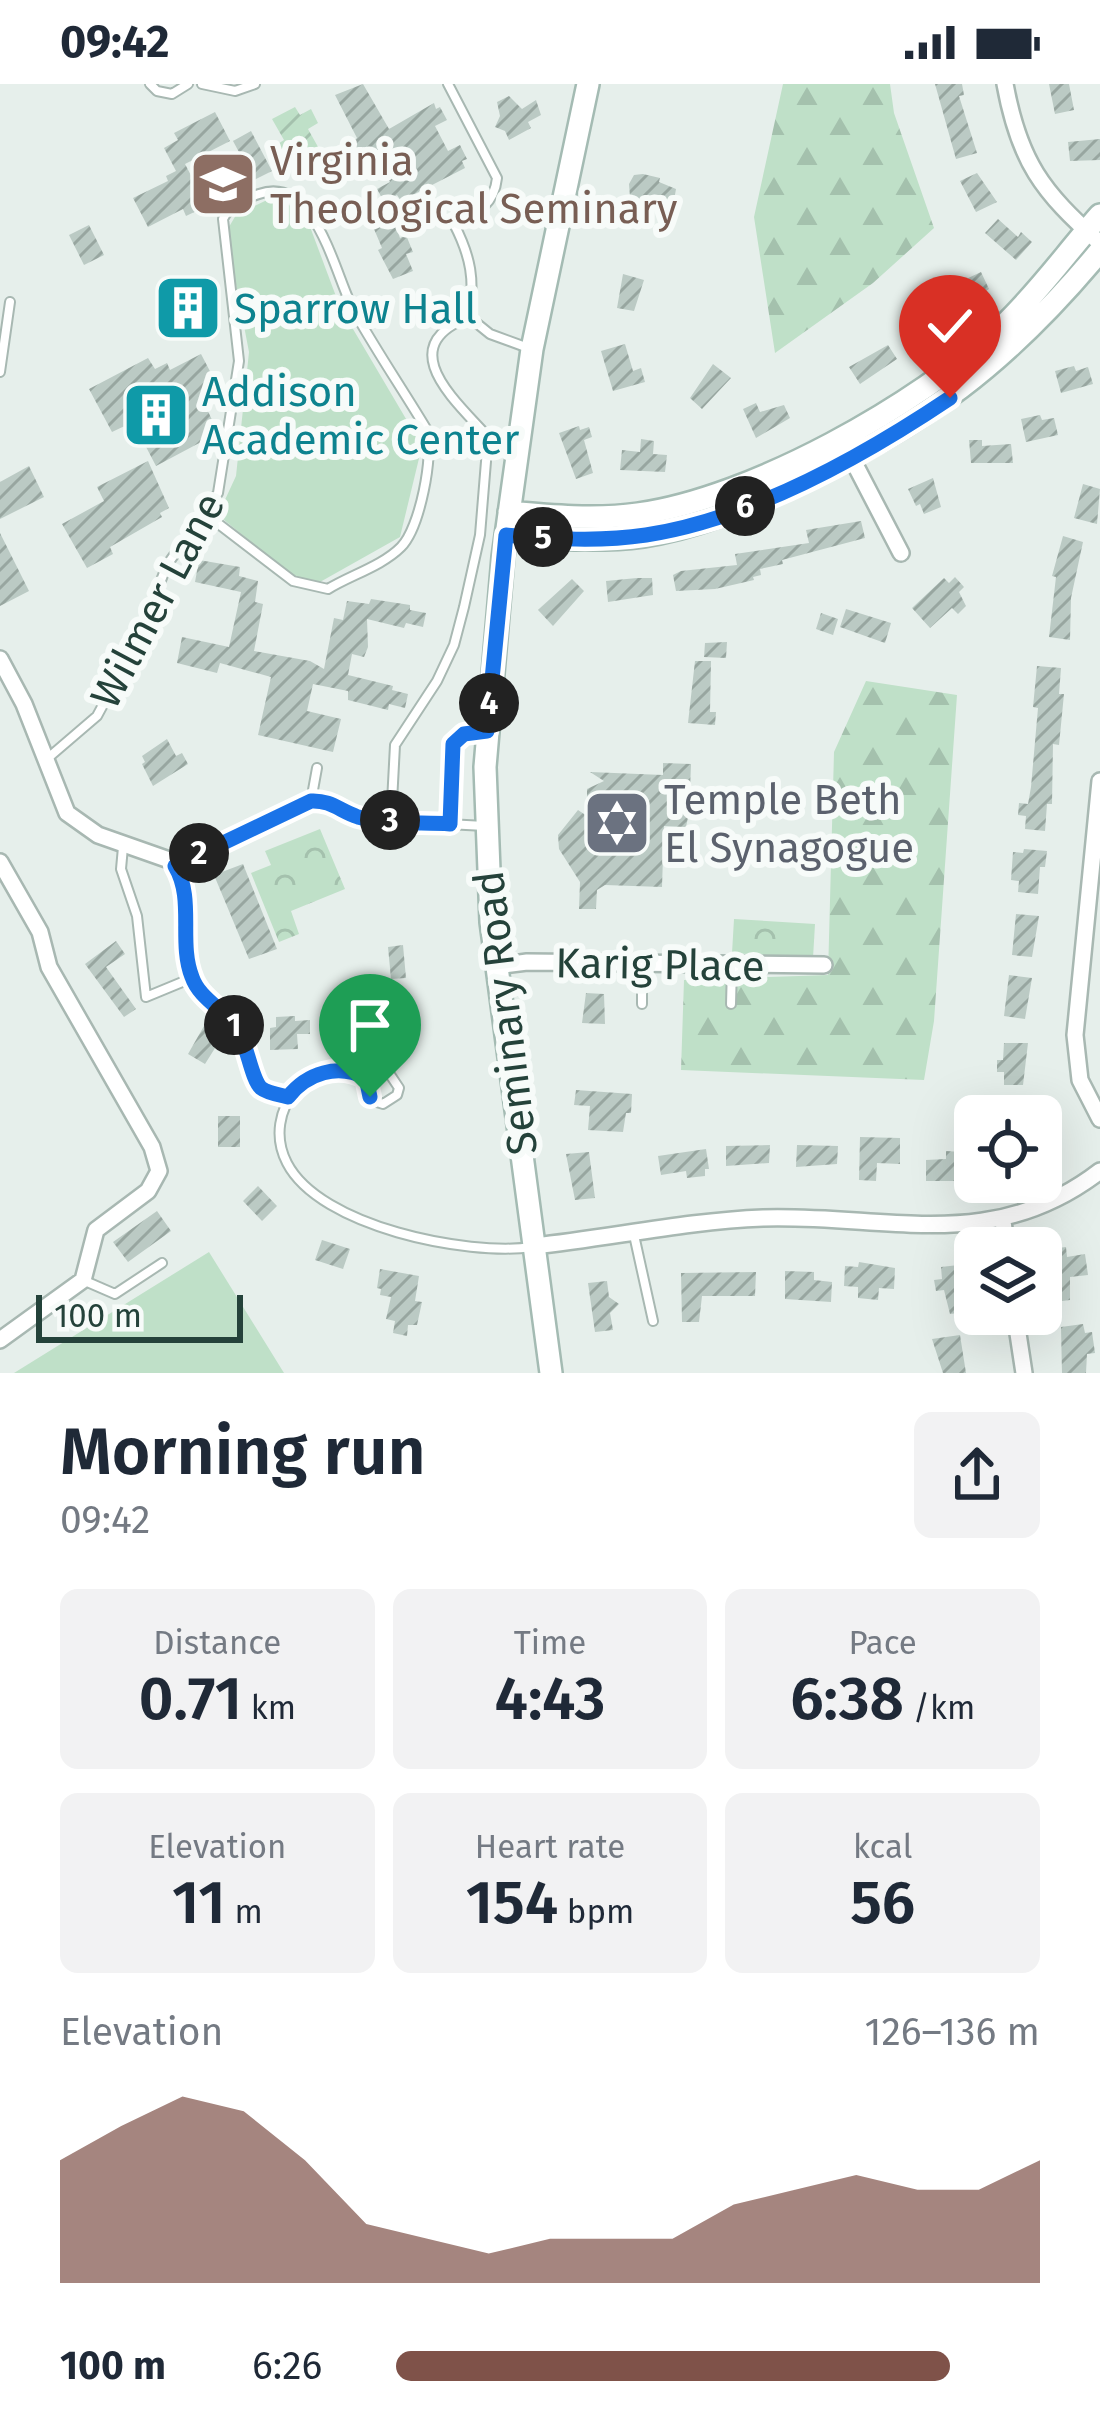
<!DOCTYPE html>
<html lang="en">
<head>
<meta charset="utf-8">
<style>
  body { margin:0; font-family:"Fira Sans",sans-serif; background:#f2f2f3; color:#1f2937; height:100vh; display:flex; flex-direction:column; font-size:45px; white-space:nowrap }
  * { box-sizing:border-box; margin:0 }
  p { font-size:39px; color:#747a83 }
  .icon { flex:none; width:66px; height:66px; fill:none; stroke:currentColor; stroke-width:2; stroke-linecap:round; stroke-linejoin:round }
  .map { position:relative; height:1289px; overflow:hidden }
  .drawer { display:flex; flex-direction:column; background:#fff; flex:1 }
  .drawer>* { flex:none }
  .buttons { position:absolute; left:954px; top:1011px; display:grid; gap:24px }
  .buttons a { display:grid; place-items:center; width:108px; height:108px; border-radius:18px; background:#fff; box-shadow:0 12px 48px #0002; font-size:60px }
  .scale { position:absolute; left:36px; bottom:30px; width:207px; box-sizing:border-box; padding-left:12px; border:6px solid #24423a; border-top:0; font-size:33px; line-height:42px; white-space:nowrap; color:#24423a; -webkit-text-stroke:9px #f7fbf9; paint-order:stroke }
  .pin { position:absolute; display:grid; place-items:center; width:102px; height:102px; color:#fff; margin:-123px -51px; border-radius:50% 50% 50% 0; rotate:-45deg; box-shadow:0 0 12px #0007 }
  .pin .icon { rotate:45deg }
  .km { position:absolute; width:60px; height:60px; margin:-30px; border-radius:50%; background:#222; color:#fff; font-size:33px; line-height:60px; text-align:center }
  .round { display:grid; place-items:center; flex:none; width:126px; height:126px; border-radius:18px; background:#f2f2f3 }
  .head { display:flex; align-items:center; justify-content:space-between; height:204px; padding:0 60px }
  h1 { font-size:66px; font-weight:600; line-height:90px }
  .metrics { display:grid; grid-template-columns:repeat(3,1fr); gap:18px; height:204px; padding:12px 60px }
  .metrics div { display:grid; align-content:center; border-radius:18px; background:#f2f2f3; text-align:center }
  .metrics b { font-size:60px; font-weight:600 }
  .metrics small { font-size:33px; font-weight:400 }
  .metrics p { font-size:33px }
  .chart { height:336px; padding:24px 60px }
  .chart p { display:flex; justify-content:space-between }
  .chart svg { width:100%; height:216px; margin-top:12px; fill:#7f5249; opacity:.7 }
  ul { padding:0 60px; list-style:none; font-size:39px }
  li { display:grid; grid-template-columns:192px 144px 1fr; align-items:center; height:90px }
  li i { height:30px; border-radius:15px; background:#7f5249 }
  .status { display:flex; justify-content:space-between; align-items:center; height:84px; padding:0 60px; background:#fff; direction:ltr }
  .status svg { height:33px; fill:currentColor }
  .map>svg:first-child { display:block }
  .grass { fill:#bfe0c8 }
  .forest { fill:url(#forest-firs) }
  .park { fill:url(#park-crowns) }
  .garden { fill:url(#garden-furrows) }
  .building { fill:url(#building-hatch) }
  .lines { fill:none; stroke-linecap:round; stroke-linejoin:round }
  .lane-casing { stroke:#a8b8b2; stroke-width:12 }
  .street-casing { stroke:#a8b8b2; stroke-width:20 }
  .secondary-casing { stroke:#a4bbb3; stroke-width:26 }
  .lane { stroke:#fff; stroke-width:8 }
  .street { stroke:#fff; stroke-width:15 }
  .secondary { stroke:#fff; stroke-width:21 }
  .route-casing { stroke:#fff; stroke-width:24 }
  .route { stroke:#1a73e8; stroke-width:15 }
  .labels { text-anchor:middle; stroke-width:12; stroke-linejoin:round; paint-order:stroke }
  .education-label { font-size:42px; fill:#785e54; stroke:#f7fbf9; text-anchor:start }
  .culture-label { font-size:42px; fill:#0d838f; stroke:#f7fbf9; text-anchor:start }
  .street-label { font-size:42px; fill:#24423a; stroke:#f7fbf9 }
  .worship-label { font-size:42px; fill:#5b616d; stroke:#f7fbf9; text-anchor:start }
</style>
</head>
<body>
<div class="status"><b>09:42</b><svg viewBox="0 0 49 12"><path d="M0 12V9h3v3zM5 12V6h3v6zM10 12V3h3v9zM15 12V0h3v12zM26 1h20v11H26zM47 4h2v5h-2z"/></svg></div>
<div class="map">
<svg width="1100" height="1289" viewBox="0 0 1100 1289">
  <defs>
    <pattern id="forest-firs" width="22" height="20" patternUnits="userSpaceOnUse" patternTransform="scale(3)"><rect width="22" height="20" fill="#bfe0c8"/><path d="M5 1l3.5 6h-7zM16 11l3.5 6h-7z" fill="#a4c1ad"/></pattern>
    <pattern id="park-crowns" width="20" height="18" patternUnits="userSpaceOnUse" patternTransform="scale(3)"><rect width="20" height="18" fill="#bfe0c8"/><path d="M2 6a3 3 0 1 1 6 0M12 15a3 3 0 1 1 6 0" fill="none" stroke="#a4c1ad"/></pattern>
    <pattern id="garden-furrows" width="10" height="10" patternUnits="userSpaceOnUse" patternTransform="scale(3)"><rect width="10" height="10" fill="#bfe0c8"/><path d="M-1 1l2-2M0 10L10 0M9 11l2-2" fill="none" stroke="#a4c1ad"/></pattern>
    <pattern id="building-hatch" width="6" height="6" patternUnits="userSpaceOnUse" patternTransform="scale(3)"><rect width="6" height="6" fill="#bbcac4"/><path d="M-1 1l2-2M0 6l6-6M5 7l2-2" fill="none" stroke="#98a6a0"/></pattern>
  </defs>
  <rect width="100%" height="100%" fill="#e6efeb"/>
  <path class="grass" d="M 267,116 L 292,122 L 309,140 L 340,223 L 422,362 L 400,453 L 320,498 L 294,493 L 218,431 L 236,392 L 249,268 L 226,148 L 236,131 Z
    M 209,1168 L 284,1289 L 14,1289 Z"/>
  <path class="forest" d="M 783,0 L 890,0 L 894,29 L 934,144 L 873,199 L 775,269 L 754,133 Z
    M 866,597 L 957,611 L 934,937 L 924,996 L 681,986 L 684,896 L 828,891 L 834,668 Z"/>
  <path class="park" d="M 320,745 L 345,805 L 291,827 L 299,850 L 279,858 L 251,789 L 271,781 L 265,767 Z
    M 734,835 L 815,840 L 813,874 L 732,869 Z"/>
  <path class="garden" d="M 295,23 L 300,31 L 311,25 L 318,39 L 308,45 L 322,70 L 314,75 L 318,83 L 302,92 L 291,70 L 283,73 L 276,61 L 284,56 L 272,35 Z"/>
  <path class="building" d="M 363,0 L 389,45 L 434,19 L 436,25 L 440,23 L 447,36 L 435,42 L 448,67 L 460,61 L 467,75 L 462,77 L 465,84 L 401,117 L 397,111 L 384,118 L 377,105 L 390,98 L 377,73 L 364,80 L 358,68 L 347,73 L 344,65 L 357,54 L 335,11 Z
    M 935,0 L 962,0 L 964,11 L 959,12 L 977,69 L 956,75 Z
    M 1049,0 L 1069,0 L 1074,26 L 1055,30 Z
    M 509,12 L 522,25 L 536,16 L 541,31 L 528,38 L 531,44 L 509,56 L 505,47 L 495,43 L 500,32 L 497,18 Z
    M 215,28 L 230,57 L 185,80 L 207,122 L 186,132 L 183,125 L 148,143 L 133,114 L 168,97 L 166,92 L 176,87 L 164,64 L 178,56 L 174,49 Z
    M 251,47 L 272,87 L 254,96 L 233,57 Z
    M 1100,55 L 1100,76 L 1070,77 L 1068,58 Z
    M 977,89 L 997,118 L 976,128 L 960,97 Z
    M 643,90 L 660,94 L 659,98 L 676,105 L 673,122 L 639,118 L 638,114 L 630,113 L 629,100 L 634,91 Z
    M 998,135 L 1018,153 L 1021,148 L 1032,158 L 1016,176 L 985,149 Z
    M 394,138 L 400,154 L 406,151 L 413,168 L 406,170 L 413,187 L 393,195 L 378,166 L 382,164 L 374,145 Z
    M 89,141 L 104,171 L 84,181 L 69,151 Z
    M 981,188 L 989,205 L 959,224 L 949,203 Z
    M 623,190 L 644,196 L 634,227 L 617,224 Z
    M 185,194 L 203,223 L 200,225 L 209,243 L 189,253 L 164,205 Z
    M 625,260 L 633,287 L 641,284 L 645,298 L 613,307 L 601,267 Z
    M 888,261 L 897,275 L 860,300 L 849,283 Z
    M 201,270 L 213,293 L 206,296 L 210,313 L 207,325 L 218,349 L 156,382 L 133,338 L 112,348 L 89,305 L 148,274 L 155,285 L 167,279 L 170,286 Z
    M 713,280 L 731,294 L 702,325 L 690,314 Z
    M 1074,282 L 1076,287 L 1088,283 L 1093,300 L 1061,309 L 1055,287 Z
    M 756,319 L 760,328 L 784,321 L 790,334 L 756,354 L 743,325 Z
    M 1040,331 L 1042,336 L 1054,334 L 1058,351 L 1026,358 L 1021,335 Z
    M 579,342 L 580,346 L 589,343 L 592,353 L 584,356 L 593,389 L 576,395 L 559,349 Z
    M 641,355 L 654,357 L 653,370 L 667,371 L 665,388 L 620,386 L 622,366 L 640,368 Z
    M 969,356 L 982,356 L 982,362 L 1011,360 L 1013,379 L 971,379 Z
    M 148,377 L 169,424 L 160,429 L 162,433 L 110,463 L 113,470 L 87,484 L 62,440 L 104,417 L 97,403 Z
    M 29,382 L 44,413 L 0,435 L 0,398 Z
    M 933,394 L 941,423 L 924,430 L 920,420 L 916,422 L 908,405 Z
    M 1083,400 L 1100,405 L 1097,440 L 1074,434 Z
    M 861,437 L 865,454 L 782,476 L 783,480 L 760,485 L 761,491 L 753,493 L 754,496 L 715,505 L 676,507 L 673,491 L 681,487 L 737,481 L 735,470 L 809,459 L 806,446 Z
    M 0,449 L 29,507 L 0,522 Z
    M 1063,452 L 1083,458 L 1071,514 L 1070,556 L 1049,553 L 1056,493 L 1052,492 Z
    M 199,476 L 240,483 L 239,492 L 258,497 L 255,518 L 263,520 L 254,567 L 310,577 L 324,585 L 334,534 L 343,536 L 347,517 L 369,520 L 371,515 L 410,521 L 410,526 L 426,529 L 423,543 L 406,539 L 404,544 L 367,535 L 368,563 L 364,573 L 352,570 L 348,591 L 393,602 L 392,606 L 408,610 L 405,624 L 389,620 L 388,626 L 348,616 L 348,607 L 313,600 L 307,627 L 341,635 L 333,668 L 258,651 L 271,593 L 220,579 L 217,589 L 177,579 L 182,553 L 229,563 L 241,508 L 195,498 Z
    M 955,493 L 964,503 L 959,508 L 966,522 L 958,530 L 952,524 L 930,544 L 912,524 L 944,494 L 949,499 Z
    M 637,494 L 652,494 L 653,511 L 608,518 L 606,497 Z
    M 572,495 L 584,507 L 553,542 L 538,526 Z
    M 846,525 L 891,539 L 885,559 L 840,543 Z
    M 821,529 L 838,535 L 833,551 L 816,545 Z
    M 727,558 L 726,574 L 704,573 L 705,559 Z
    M 695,577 L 711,577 L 710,628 L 716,628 L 715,641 L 688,639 Z
    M 1037,582 L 1061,584 L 1059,610 L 1064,610 L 1059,661 L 1053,660 L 1052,720 L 1047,720 L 1045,747 L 1025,745 L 1026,732 L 1018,731 L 1019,719 L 1028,720 L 1031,703 L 1038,624 L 1033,623 Z
    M 167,655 L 176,672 L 182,669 L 188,680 L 153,702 L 142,680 L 145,678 L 142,672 Z
    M 663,679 L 691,680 L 690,706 L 694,705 L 686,743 L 664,742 L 662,803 L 605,801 L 597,806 L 596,825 L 579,825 L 580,798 L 559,765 L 558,751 L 578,726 L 587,732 L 587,705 L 604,697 L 590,688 L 663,691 Z
    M 1024,765 L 1047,767 L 1045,783 L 1040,783 L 1038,810 L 1018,808 L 1019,797 L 1011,796 L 1013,768 L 1023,769 Z
    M 243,780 L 277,865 L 249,875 L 214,791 Z
    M 1016,830 L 1039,832 L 1032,873 L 1012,871 Z
    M 116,857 L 125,870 L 106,883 L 136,925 L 124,933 L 85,880 Z
    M 403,861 L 406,894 L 391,895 L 388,863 Z
    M 1009,891 L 1032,894 L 1025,935 L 1004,932 Z
    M 586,909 L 604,910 L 605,940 L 582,939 Z
    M 295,932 L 295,937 L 310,936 L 310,950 L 297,950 L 298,965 L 270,966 L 270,944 L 276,943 L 276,933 Z
    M 204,942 L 222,953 L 205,980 L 188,970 Z
    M 372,947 L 404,948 L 403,971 L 372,970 Z
    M 1004,959 L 1028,959 L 1023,1001 L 1004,1001 L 1004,988 L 997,988 L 997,976 L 1003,976 Z
    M 576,1006 L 632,1010 L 631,1029 L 626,1029 L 623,1048 L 588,1046 L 590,1022 L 574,1021 Z
    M 218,1032 L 240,1032 L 240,1063 L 218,1063 Z
    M 860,1053 L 900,1054 L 900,1080 L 877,1079 L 876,1097 L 859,1096 Z
    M 770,1061 L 769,1079 L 726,1082 L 726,1062 Z
    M 797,1061 L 838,1062 L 837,1080 L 796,1083 Z
    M 706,1065 L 709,1085 L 705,1085 L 705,1092 L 687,1094 L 686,1087 L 661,1091 L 658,1072 Z
    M 946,1067 L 961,1068 L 961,1075 L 968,1075 L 968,1097 L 926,1097 L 926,1076 L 946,1075 Z
    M 589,1068 L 595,1114 L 575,1116 L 566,1070 Z
    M 258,1102 L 277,1122 L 262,1137 L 243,1117 Z
    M 157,1127 L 171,1147 L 128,1178 L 113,1158 Z
    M 322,1156 L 350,1165 L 343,1185 L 315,1176 Z
    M 1066,1163 L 1067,1173 L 1085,1170 L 1088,1191 L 1070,1193 L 1070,1216 L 1046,1219 L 1042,1166 Z
    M 859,1178 L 895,1184 L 894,1205 L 879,1204 L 878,1216 L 858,1214 L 858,1203 L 844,1202 L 845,1182 L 858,1183 Z
    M 967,1180 L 974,1227 L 950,1230 L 944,1206 L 936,1207 L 934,1196 L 942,1195 L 941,1183 Z
    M 380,1185 L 419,1192 L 415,1217 L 422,1218 L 417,1241 L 408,1241 L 407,1252 L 393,1249 L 395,1237 L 386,1235 L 391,1213 L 380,1211 L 381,1205 L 377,1204 Z
    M 785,1187 L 814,1188 L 814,1196 L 832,1198 L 831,1218 L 785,1215 Z
    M 756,1188 L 755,1212 L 702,1212 L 699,1238 L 682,1238 L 681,1189 Z
    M 607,1197 L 609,1213 L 619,1220 L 610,1229 L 613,1246 L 595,1248 L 588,1199 Z
    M 1083,1240 L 1085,1249 L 1092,1248 L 1095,1269 L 1087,1270 L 1086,1289 L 1062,1289 L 1061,1243 Z
    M 960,1251 L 966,1289 L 943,1289 L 932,1255 Z"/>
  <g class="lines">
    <g class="lane-casing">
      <path id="lane" d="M 150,0 L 157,7 L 172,10 L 188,0
        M 202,0 L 235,7 L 255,0
        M 469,233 L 490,250 L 531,265
        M 0,288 L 10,218
        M 48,674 L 97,632 L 137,558 L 167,481 L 218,409 L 239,277 L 223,135 C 230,121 244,115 259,110 C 316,90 335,192 354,227 C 377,268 403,306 427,346 C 434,371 420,444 401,463 C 382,482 351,491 328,505 L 293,497 L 203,428
        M 311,717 L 317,684
        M 391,737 L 485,742
        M 450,740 L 453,660 L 465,651 L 485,647
        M 123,763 L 121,785 L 137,832 L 146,913 L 192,894
        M 175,782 L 311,717 L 326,716 L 357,732 L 391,737 L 395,661 L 437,597 L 454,561 L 464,523 L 480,451 L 488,353 C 455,316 392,263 469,233 C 475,196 471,173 454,140 C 476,129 494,122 497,94 L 448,0
        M 180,790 L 193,897 L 236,942 L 248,964 L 257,1000 L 288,1013
        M 642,920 L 642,881
        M 731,920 L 732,883
        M 366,993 L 382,987 L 389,989 L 399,1004 L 397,1011 L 383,1020 C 369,1017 366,1007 366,993 C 311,966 260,1027 287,1079 C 320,1143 467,1172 532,1163
        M 634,1151 L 653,1237
        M 85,1197 L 115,1210 L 162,1179"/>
    </g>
    <g class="street-casing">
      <path id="street" d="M 1005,0 C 1019,77 1042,108 1100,159
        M 848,367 L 901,469
        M 0,575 L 24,620 L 67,729 L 98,751 L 172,777 L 179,789
        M 1100,697 L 1075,951 L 1080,996 L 1100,1035
        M 0,778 L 40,848 L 49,883 L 152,1063 L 159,1087 L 148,1107 L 96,1146 L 83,1196 L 0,1256
        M 497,882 L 527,878 L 824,881
        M 1003,1136 L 1006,1164
        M 534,1162 C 610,1154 686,1137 763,1134 C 888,1130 991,1171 1100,1087
        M 1015,1230 L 1024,1289"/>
    </g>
    <g class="secondary-casing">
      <path id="secondary" d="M 509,428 C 551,432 596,436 638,430 C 753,414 918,321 1003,242 C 1039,208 1067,168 1100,131
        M 506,451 C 551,454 598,458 643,452 C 695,444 742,424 790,402 C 923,343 1008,278 1100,167
        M 551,1289 L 491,838 L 485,683 L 503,473 L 532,265 L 588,0"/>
    </g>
    <use href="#lane" class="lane"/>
    <use href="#street" class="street"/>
    <use href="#secondary" class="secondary"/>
  </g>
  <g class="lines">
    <g class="route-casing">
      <path id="route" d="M 370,1013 L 366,994 C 338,979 307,989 288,1013 C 280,1011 267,1009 261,1004 C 251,995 247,958 236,943 C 223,925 199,914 192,893 C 178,858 195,815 175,782 L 311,717 C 331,716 340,727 358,733 C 386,741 421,738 450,740 L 453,660 L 464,650 L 487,647 L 506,451 C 552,455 600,458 646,451 C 751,435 862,373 950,314"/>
    </g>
    <use href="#route" class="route"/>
  </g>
  <defs>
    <g id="school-square" transform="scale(3.45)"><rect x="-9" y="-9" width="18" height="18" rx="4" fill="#8d6e63" stroke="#f7fbf9"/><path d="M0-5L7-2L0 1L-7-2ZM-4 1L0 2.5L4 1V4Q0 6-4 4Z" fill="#fff"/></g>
    <g id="building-square" transform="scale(3.45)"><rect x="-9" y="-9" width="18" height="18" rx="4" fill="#0f9aa8" stroke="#f7fbf9"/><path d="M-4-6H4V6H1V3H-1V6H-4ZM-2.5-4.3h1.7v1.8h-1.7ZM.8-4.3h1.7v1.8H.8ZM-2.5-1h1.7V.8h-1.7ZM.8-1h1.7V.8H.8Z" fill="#fff"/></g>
    <g id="synagogue-square" transform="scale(3.45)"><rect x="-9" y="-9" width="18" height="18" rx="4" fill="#6b7280" stroke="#f7fbf9"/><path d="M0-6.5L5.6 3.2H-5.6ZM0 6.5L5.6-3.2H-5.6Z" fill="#fff"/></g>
  </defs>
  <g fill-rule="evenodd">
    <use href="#school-square" x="223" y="100"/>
    <use href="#building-square" x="188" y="224"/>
    <use href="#building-square" x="156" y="331"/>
    <use href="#synagogue-square" x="617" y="739"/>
  </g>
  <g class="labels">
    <g class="education-label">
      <text x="270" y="91">Virginia<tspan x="270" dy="48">Theological Seminary</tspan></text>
    </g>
    <g class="culture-label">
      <text x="234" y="239">Sparrow Hall</text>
      <text x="202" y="322">Addison<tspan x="202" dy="48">Academic Center</tspan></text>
    </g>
    <g class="street-label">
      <text transform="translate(157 516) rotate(-62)" y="15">Wilmer Lane</text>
      <text transform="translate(660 880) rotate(1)" y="15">Karig Place</text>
      <text transform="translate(505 929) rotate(-97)" y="15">Seminary Road</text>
    </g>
    <g class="worship-label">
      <text x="664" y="730">Temple Beth<tspan x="664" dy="48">El Synagogue</tspan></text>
    </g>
  </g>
</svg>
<div class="buttons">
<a><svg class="icon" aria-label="locate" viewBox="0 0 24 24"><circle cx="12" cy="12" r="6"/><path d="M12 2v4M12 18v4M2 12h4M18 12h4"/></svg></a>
<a><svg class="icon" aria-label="layers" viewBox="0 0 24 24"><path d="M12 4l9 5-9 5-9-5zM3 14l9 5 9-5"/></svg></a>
</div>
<div class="scale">100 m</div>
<div class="pin" style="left:370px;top:1013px;background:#1e9e55"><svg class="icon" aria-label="arrive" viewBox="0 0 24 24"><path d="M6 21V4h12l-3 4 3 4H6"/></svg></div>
<div class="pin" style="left:950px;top:314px;background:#d93025"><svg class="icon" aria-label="check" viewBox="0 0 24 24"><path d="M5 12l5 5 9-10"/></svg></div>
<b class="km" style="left:234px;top:941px">1</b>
<b class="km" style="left:199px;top:769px">2</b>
<b class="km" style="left:390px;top:736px">3</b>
<b class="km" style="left:489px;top:619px">4</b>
<b class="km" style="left:543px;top:453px">5</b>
<b class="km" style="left:745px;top:422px">6</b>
</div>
<section class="drawer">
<div class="head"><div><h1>Morning run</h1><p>09:42</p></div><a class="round"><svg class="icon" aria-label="share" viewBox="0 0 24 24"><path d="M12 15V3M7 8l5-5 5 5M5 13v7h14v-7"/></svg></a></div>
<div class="metrics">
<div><p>Distance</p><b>0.71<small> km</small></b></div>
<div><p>Time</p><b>4:43</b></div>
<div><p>Pace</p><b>6:38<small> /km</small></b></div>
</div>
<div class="metrics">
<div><p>Elevation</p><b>11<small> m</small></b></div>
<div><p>Heart rate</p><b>154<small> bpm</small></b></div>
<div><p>kcal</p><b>56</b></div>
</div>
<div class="chart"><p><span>Elevation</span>126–136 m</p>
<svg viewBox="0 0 160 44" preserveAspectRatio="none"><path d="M0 44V19L10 12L20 6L30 9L40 19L50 32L60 35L70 38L80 35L90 35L100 35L110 28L120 25L130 22L140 25L150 25L160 19V44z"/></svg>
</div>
<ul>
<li><b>100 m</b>6:26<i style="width:86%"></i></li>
</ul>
</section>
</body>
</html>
